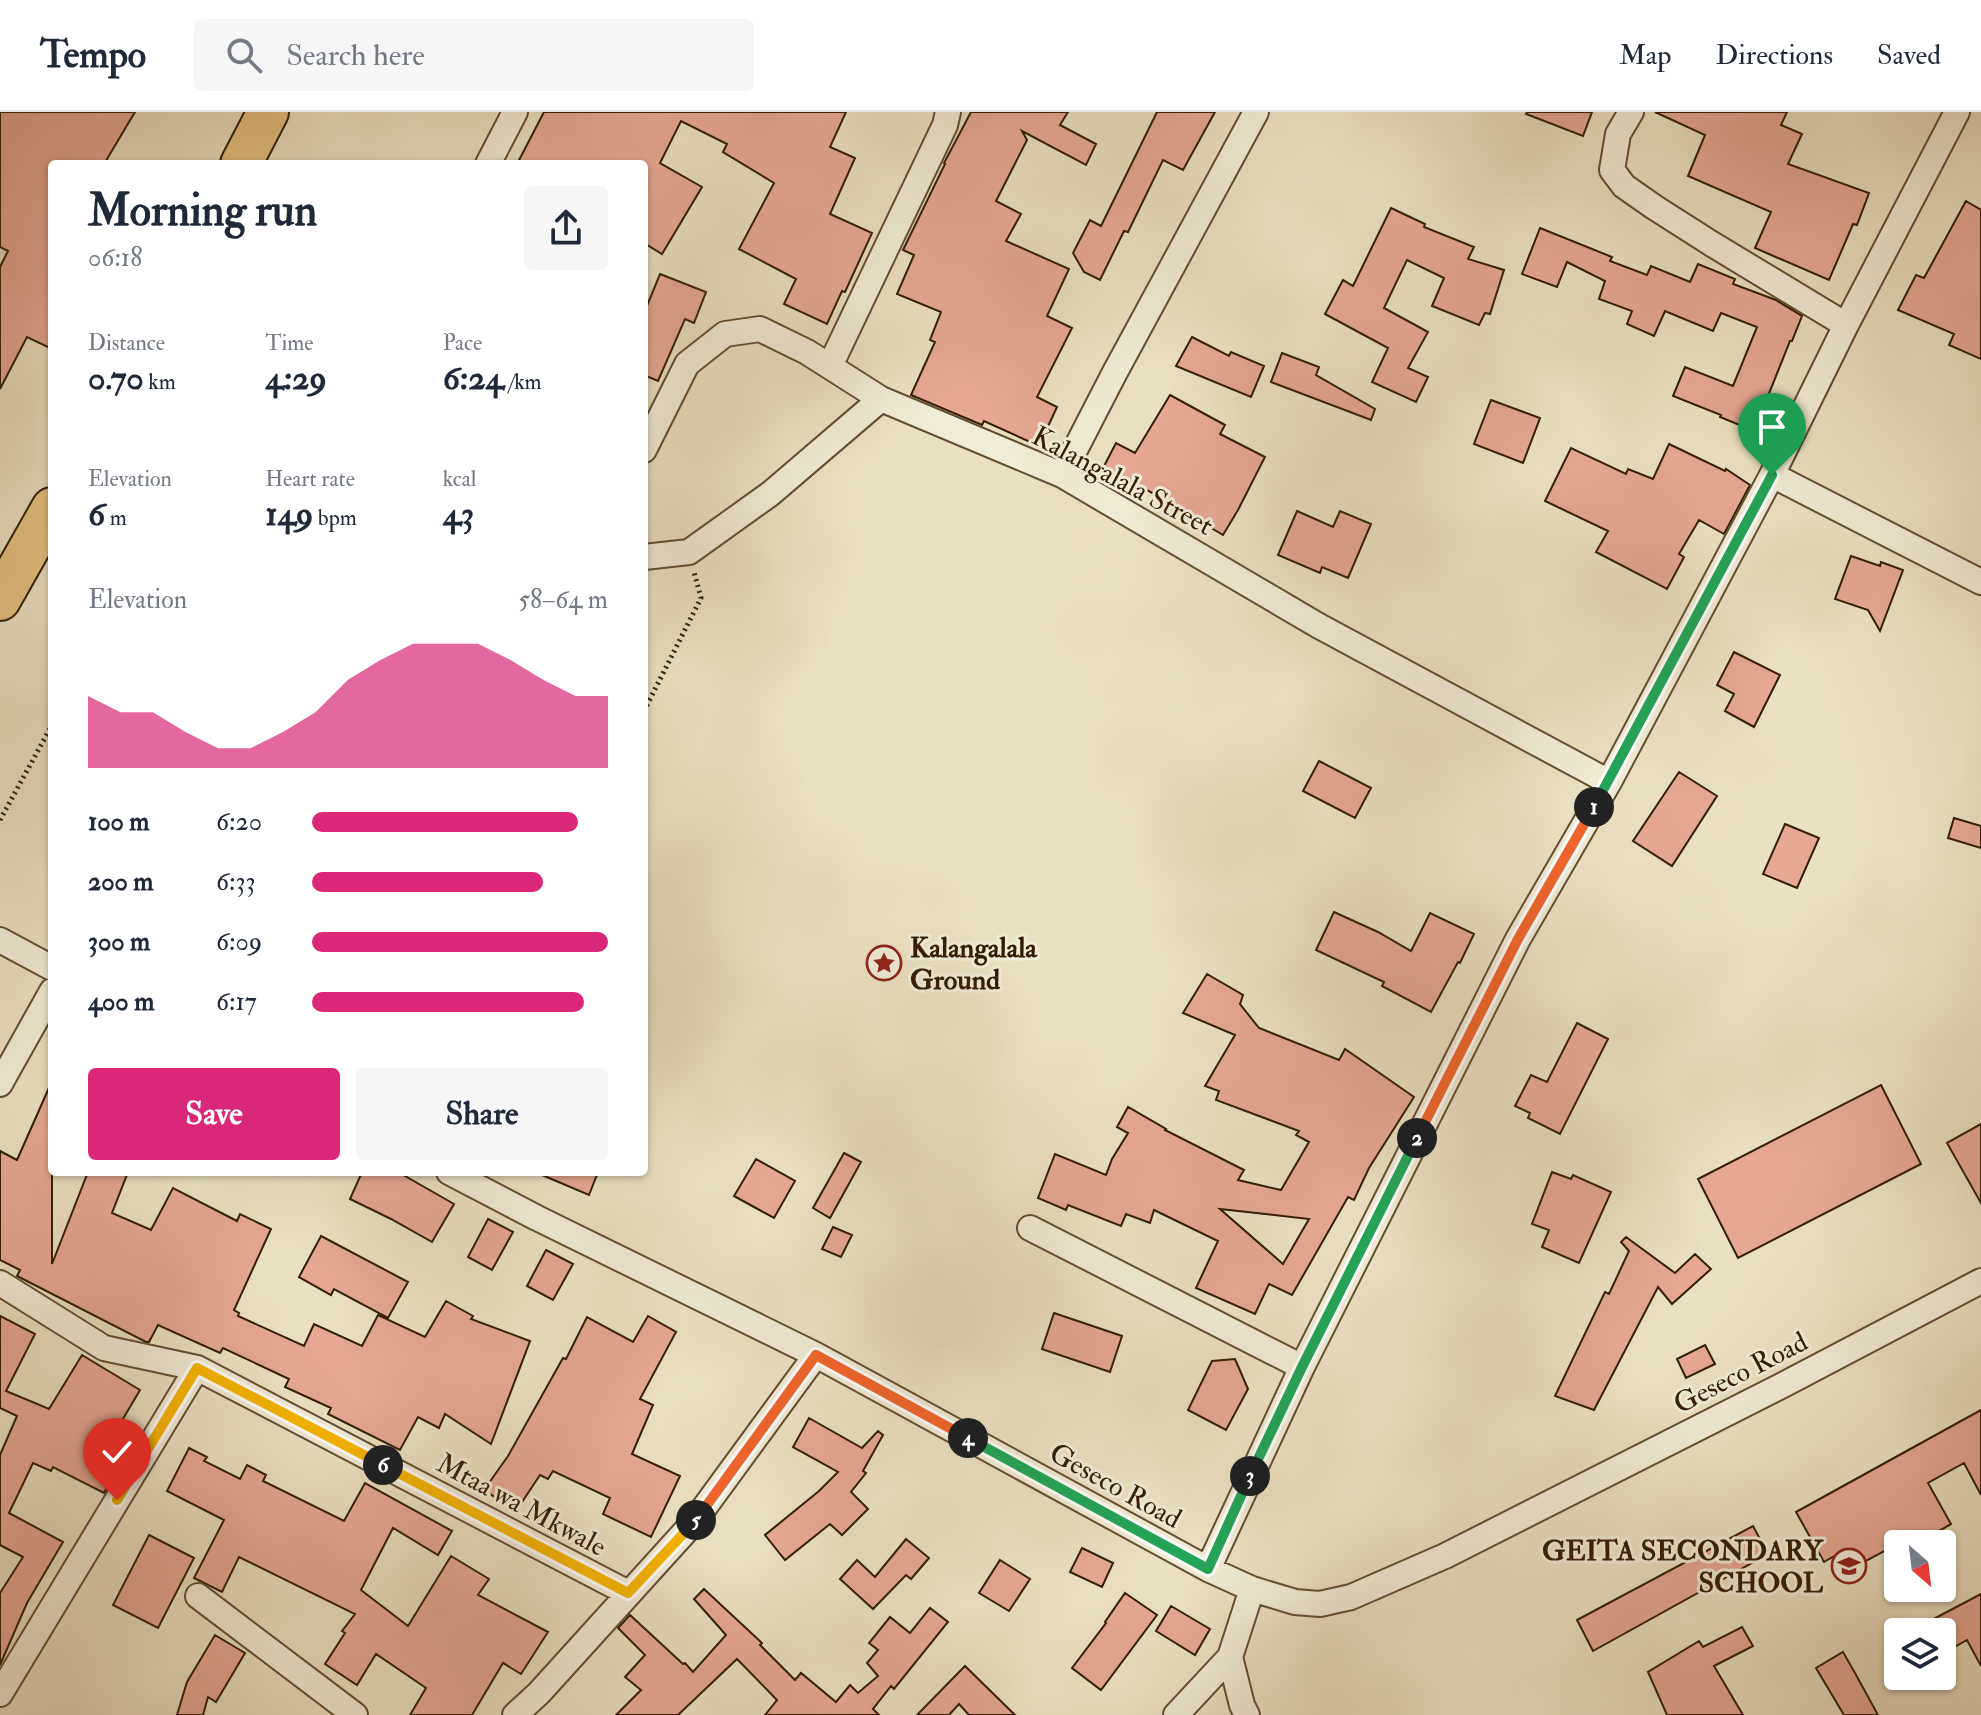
<!DOCTYPE html>
<html lang="en">
<head>
<meta charset="utf-8">
<style>
  body { margin:0; font-family:"IM FELL Double Pica",serif; background:#f6f6f7; color:#1f2937; height:100vh; display:flex; flex-direction:column; font-size:30px; white-space:nowrap }
  * { box-sizing:border-box; margin:0 }
  p { font-size:26px; color:#747a83 }
  .icon { flex:none; width:44px; height:44px; fill:none; stroke:currentColor; stroke-width:2; stroke-linecap:round; stroke-linejoin:round }
  .map { position:relative; flex:1; overflow:hidden }
  .panel { position:absolute; left:48px; top:48px; width:600px; height:1016px; display:flex; flex-direction:column; background:#fff; border-radius:8px; box-shadow:0 2px 6px #0004 }
  .panel>* { flex:none }
  .needle { width:52px; rotate:152deg }
  .controls { position:absolute; left:1884px; top:1418px; display:grid; gap:16px }
  .controls a { display:grid; place-items:center; width:72px; height:72px; border-radius:8px; background:#fff; box-shadow:0 2px 6px #0004; font-size:40px }
  .pin { position:absolute; display:grid; place-items:center; width:68px; height:68px; color:#fff; margin:-82px -34px; border-radius:50% 50% 50% 0; rotate:-45deg; box-shadow:0 0 8px #0007 }
  .pin .icon { rotate:45deg }
  .km { position:absolute; width:40px; height:40px; margin:-20px; border-radius:50%; background:#222; color:#fff; font-size:22px; line-height:40px; text-align:center }
  .round { display:grid; place-items:center; flex:none; width:84px; height:84px; border-radius:8px; background:#f6f6f7 }
  .overview { display:flex; align-items:center; justify-content:space-between; height:136px; padding:0 40px }
  h1 { font-size:44px; font-weight:700; line-height:60px }
  .figures { display:grid; grid-template-columns:repeat(3,1fr); gap:12px; height:136px; padding:8px 40px }
  .figures div { display:grid; align-content:center }
  .figures b { font-size:34px; font-weight:700 }
  .figures small { font-size:22px; font-weight:400 }
  .figures p { font-size:22px }
  .chart { height:224px; padding:16px 40px }
  .chart p { display:flex; justify-content:space-between }
  .chart svg { width:100%; height:144px; margin-top:8px; fill:#db2777; opacity:.7 }
  .cta { display:flex; gap:16px; margin-top:auto; padding:16px 40px }
  .cta a { flex:1; height:92px; border-radius:8px; background:#db2777; color:#fff; font-size:32px; font-weight:700; line-height:92px; text-align:center }
  .cta a+a { background:#f6f6f7; color:#1f2937 }
  ul { padding:0 40px; list-style:none; font-size:26px }
  li { display:grid; grid-template-columns:128px 96px 1fr; align-items:center; height:60px }
  li i { height:20px; border-radius:10px; background:#db2777 }
  header { display:flex; align-items:center; gap:48px; box-sizing:border-box; height:112px; padding:0 40px; background:#fff; border-bottom:2px solid #e0e1e3 }
  header strong { font-size:38px }
  nav { display:flex; gap:44px; margin-inline-start:auto; font-size:28px }
  .search { width:560px; height:72px; background:#f6f6f7; display:flex; align-items:center; gap:20px; box-sizing:border-box; padding:0 28px; border-radius:8px; color:#747a83; font-size:30px }
  .map>svg:first-child { display:block }
  .building { fill:#e6a892; stroke:#331d01; stroke-width:2; fill-rule:evenodd }
  .lines { fill:none; stroke-linecap:round; stroke-linejoin:round }
  .minor-casing { stroke:#614e31; stroke-width:28 }
  .trunk-casing { stroke:#331d01; stroke-width:44 }
  .path { stroke:#331d01; stroke-width:5; stroke-dasharray:2 4; stroke-linecap:butt }
  .minor { stroke:#f1ecd7; stroke-width:24 }
  .trunk { stroke:#e5c081; stroke-width:40 }
  .split-1-casing { stroke:#fff; stroke-width:16 }
  .split-2-casing { stroke:#fff; stroke-width:16 }
  .split-3-casing { stroke:#fff; stroke-width:16 }
  .split-4-casing { stroke:#fff; stroke-width:16 }
  .split-5-casing { stroke:#fff; stroke-width:16 }
  .split-6-casing { stroke:#fff; stroke-width:16 }
  .split-7-casing { stroke:#fff; stroke-width:16 }
  .split-1 { stroke:#22a559; stroke-width:10 }
  .split-2 { stroke:#f0652b; stroke-width:10 }
  .split-3 { stroke:#22a559; stroke-width:10 }
  .split-4 { stroke:#22a559; stroke-width:10 }
  .split-5 { stroke:#f0652b; stroke-width:10 }
  .split-6 { stroke:#f5b400; stroke-width:10 }
  .split-7 { stroke:#f5b400; stroke-width:10 }
  .labels { text-anchor:middle; stroke-width:6; stroke-linejoin:round; paint-order:stroke }
  .street-label { font-size:28px; fill:#331d01; stroke:#f1ecd7 }
  .poi-label { font-size:28px; font-weight:bold; fill:#331d01; stroke:#f1ecd7; text-anchor:start }
</style>
</head>
<body>
<header>
<strong>Tempo</strong>
<div class="search"><svg class="icon" aria-label="search" viewBox="0 0 24 24"><circle cx="10" cy="10" r="6"/><path d="M15 15l6 6"/></svg>Search here</div>
<nav><a>Map</a><a>Directions</a><a>Saved</a></nav>
</header>
<div class="map">
<svg width="1981" height="1603" viewBox="0 0 1981 1603">
  <rect width="100%" height="100%" fill="#eae1c2"/>
  <filter id="stains"><feTurbulence type="fractalNoise" baseFrequency=".0025" numOctaves="4"/><feColorMatrix values="0 0 0 0 .2 0 0 0 0 .09 0 0 0 0 .02 0 0 0 .5 -.17"/></filter>
  <radialGradient id="worn" r=".72"><stop offset=".6" stop-color="#630" stop-opacity="0"/><stop offset="1" stop-color="#630" stop-opacity=".3"/></radialGradient>
  <path class="building" d="M 0,0 L 135,0 L 104,52 L 52,52 L 52,237 L 27,225 L 0,277 L 0,155 L 8,139 L 0,135 Z
    M 544,0 L 846,0 L 830,35 L 855,46 L 830,102 L 872,121 L 845,180 L 842,179 L 827,212 L 784,192 L 796,167 L 739,137 L 774,71 L 723,40 L 727,32 L 681,9 L 660,51 L 702,75 L 662,142 L 644,131 L 644,52 L 517,52 Z
    M 971,0 L 1068,0 L 1060,13 L 1096,32 L 1086,53 L 1022,19 L 1027,28 L 996,89 L 1021,102 L 1006,129 L 1069,157 L 1047,204 L 1072,216 L 1037,285 L 1057,295 L 1039,334 L 984,309 L 982,313 L 911,283 L 935,230 L 930,228 L 941,200 L 897,182 L 914,143 L 903,138 L 945,52 L 944,51 Z
    M 1157,0 L 1215,0 L 1183,58 L 1163,48 L 1128,120 L 1124,119 L 1100,168 L 1084,160 L 1073,141 L 1090,108 L 1101,114 Z
    M 1527,0 L 1592,0 L 1583,24 L 1526,2 Z
    M 1655,0 L 1787,0 L 1781,13 L 1802,22 L 1788,52 L 1869,81 L 1857,113 L 1853,112 L 1829,168 L 1755,136 L 1771,100 L 1688,64 L 1705,23 Z
    M 1966,89 L 1981,98 L 1981,247 L 1949,233 L 1954,222 L 1898,198 L 1916,163 L 1924,166 Z
    M 1391,96 L 1425,112 L 1424,115 L 1474,135 L 1468,147 L 1504,158 L 1490,202 L 1485,201 L 1479,213 L 1432,194 L 1444,166 L 1407,148 L 1384,196 L 1428,220 L 1408,256 L 1428,265 L 1416,290 L 1372,270 L 1388,236 L 1325,202 L 1343,168 L 1353,174 Z
    M 1540,116 L 1612,145 L 1610,149 L 1647,163 L 1651,154 L 1690,170 L 1698,152 L 1735,167 L 1733,172 L 1776,188 L 1802,204 L 1792,229 L 1790,229 L 1754,319 L 1720,305 L 1721,303 L 1673,284 L 1685,255 L 1733,274 L 1757,215 L 1721,201 L 1713,219 L 1665,199 L 1654,224 L 1627,212 L 1632,199 L 1599,187 L 1605,169 L 1567,150 L 1557,175 L 1522,162 Z
    M 660,162 L 706,180 L 694,211 L 685,207 L 658,269 L 644,263 L 644,201 Z
    M 1192,225 L 1229,244 L 1231,240 L 1264,254 L 1251,285 L 1176,254 Z
    M 1282,241 L 1319,255 L 1316,263 L 1375,297 L 1371,308 L 1271,270 Z
    M 1170,283 L 1225,313 L 1220,322 L 1265,345 L 1238,398 L 1223,423 L 1188,402 L 1190,400 L 1103,356 L 1116,331 L 1135,341 Z
    M 1491,288 L 1540,306 L 1523,351 L 1474,332 Z
    M 1669,332 L 1725,359 L 1726,357 L 1750,373 L 1724,422 L 1699,408 L 1679,442 L 1684,445 L 1667,477 L 1596,440 L 1608,419 L 1545,389 L 1571,336 L 1626,362 L 1628,357 L 1653,367 Z
    M 1297,399 L 1333,415 L 1340,399 L 1371,412 L 1348,466 L 1322,455 L 1320,461 L 1278,443 Z
    M 1851,444 L 1880,454 L 1881,450 L 1903,458 L 1880,519 L 1868,498 L 1835,487 Z
    M 1734,540 L 1780,563 L 1754,615 L 1725,599 L 1734,582 L 1717,573 Z
    M 1319,649 L 1371,676 L 1355,706 L 1303,679 Z
    M 1679,660 L 1717,684 L 1672,754 L 1633,729 Z
    M 1954,706 L 1981,714 L 1981,736 L 1948,726 Z
    M 1785,712 L 1819,726 L 1797,776 L 1763,762 Z
    M 1334,800 L 1378,820 L 1411,839 L 1430,801 L 1474,822 L 1460,851 L 1458,850 L 1431,900 L 1382,874 L 1384,870 L 1316,838 Z
    M 1207,862 L 1243,883 L 1240,892 L 1259,916 L 1339,948 L 1345,937 L 1414,985 L 1369,1056 L 1354,1088 L 1348,1085 L 1292,1183 L 1269,1172 L 1255,1202 L 1196,1176 L 1218,1129 L 1154,1098 L 1150,1111 L 1126,1102 L 1121,1114 L 1068,1093 L 1066,1098 L 1038,1086 L 1055,1042 L 1106,1063 L 1112,1047 L 1128,1021 L 1117,1015 L 1128,995 L 1166,1017 L 1165,1018 L 1244,1058 L 1238,1068 L 1281,1078 L 1309,1030 L 1296,1023 L 1299,1019 L 1216,988 L 1219,979 L 1205,974 L 1235,923 L 1183,901 ZM 1220,1097 L 1309,1107 L 1283,1152 Z
    M 1577,911 L 1608,927 L 1560,1022 L 1528,1006 L 1530,1001 L 1515,994 L 1531,963 L 1547,970 Z
    M 52,969 L 52,1152 L 88,1060 L 128,1060 L 112,1101 L 151,1118 L 173,1076 L 237,1109 L 240,1102 L 271,1117 L 234,1198 L 239,1201 L 238,1204 L 304,1234 L 314,1212 L 362,1234 L 378,1203 L 425,1225 L 446,1189 L 473,1204 L 471,1207 L 530,1229 L 491,1332 L 445,1302 L 439,1316 L 418,1305 L 400,1338 L 328,1302 L 331,1296 L 285,1275 L 289,1267 L 223,1236 L 220,1241 L 158,1213 L 149,1230 L 146,1230 L 17,1164 L 20,1158 L 0,1148 L 0,1039 L 17,1048 Z
    M 1881,973 L 1921,1052 L 1738,1146 L 1698,1067 Z
    M 1981,1012 L 1981,1091 L 1947,1031 Z
    M 844,1041 L 861,1050 L 830,1106 L 813,1096 Z
    M 756,1047 L 795,1069 L 774,1106 L 734,1084 Z
    M 362,1060 L 398,1060 L 454,1092 L 432,1130 L 391,1107 L 350,1087 Z
    M 535,1060 L 598,1060 L 589,1083 Z
    M 1552,1060 L 1571,1067 L 1573,1063 L 1611,1080 L 1579,1151 L 1542,1135 L 1549,1118 L 1532,1112 Z
    M 488,1107 L 513,1120 L 492,1158 L 468,1145 Z
    M 833,1115 L 852,1123 L 841,1145 L 822,1137 Z
    M 321,1124 L 408,1170 L 388,1206 L 334,1177 L 331,1183 L 299,1165 Z
    M 1626,1125 L 1675,1161 L 1695,1142 L 1711,1157 L 1672,1192 L 1658,1175 L 1594,1298 L 1555,1284 L 1605,1180 L 1609,1182 L 1629,1139 L 1621,1130 Z
    M 546,1138 L 573,1152 L 553,1188 L 527,1174 Z
    M 1054,1201 L 1122,1224 L 1110,1260 L 1042,1237 Z
    M 0,1204 L 35,1222 L 6,1279 L 49,1297 L 82,1243 L 140,1278 L 111,1327 L 129,1337 L 104,1381 L 53,1355 L 51,1359 L 33,1351 L 9,1401 L 63,1430 L 27,1491 L 0,1553 L 0,1481 L 23,1445 L 0,1433 L 0,1343 L 17,1304 L 0,1296 Z
    M 648,1204 L 676,1220 L 640,1287 L 653,1293 L 632,1342 L 680,1364 L 651,1425 L 603,1402 L 610,1386 L 553,1359 L 548,1367 L 540,1363 L 516,1399 L 484,1378 L 508,1344 L 563,1246 L 566,1247 L 587,1205 L 633,1230 Z
    M 1705,1233 L 1715,1252 L 1686,1266 L 1677,1247 Z
    M 1235,1247 L 1248,1277 L 1226,1318 L 1188,1298 L 1212,1249 Z
    M 1981,1298 L 1981,1383 L 1964,1351 L 1928,1371 L 1951,1412 L 1916,1432 L 1912,1424 L 1853,1456 L 1843,1439 L 1824,1450 L 1796,1400 Z
    M 809,1306 L 862,1336 L 878,1319 L 883,1323 L 863,1359 L 866,1361 L 851,1380 L 868,1397 L 842,1423 L 830,1412 L 785,1448 L 765,1423 L 819,1379 L 838,1360 L 793,1335 Z
    M 189,1336 L 207,1345 L 204,1349 L 240,1367 L 247,1353 L 266,1363 L 263,1369 L 344,1409 L 365,1371 L 452,1419 L 438,1443 L 393,1416 L 361,1478 L 408,1514 L 451,1444 L 489,1467 L 478,1483 L 548,1520 L 521,1562 L 503,1551 L 472,1603 L 410,1603 L 426,1576 L 376,1542 L 357,1573 L 325,1552 L 345,1521 L 342,1519 L 355,1502 L 239,1445 L 222,1480 L 194,1466 L 224,1408 L 167,1379 Z
    M 1753,1414 L 1768,1442 L 1593,1539 L 1577,1508 Z
    M 149,1423 L 194,1446 L 158,1516 L 113,1493 Z
    M 906,1427 L 929,1446 L 911,1467 L 906,1463 L 873,1497 L 840,1467 L 857,1448 L 875,1465 Z
    M 1082,1436 L 1113,1451 L 1102,1475 L 1070,1460 Z
    M 1000,1448 L 1030,1467 L 1009,1499 L 979,1481 Z
    M 704,1477 L 762,1531 L 760,1533 L 795,1568 L 801,1561 L 836,1590 L 850,1573 L 858,1581 L 878,1564 L 867,1551 L 878,1538 L 869,1531 L 890,1505 L 910,1521 L 930,1496 L 948,1510 L 894,1577 L 891,1574 L 873,1597 L 879,1603 L 765,1603 L 777,1588 L 737,1547 L 678,1603 L 616,1603 L 641,1578 L 625,1565 L 645,1543 L 618,1516 L 630,1503 L 683,1552 L 685,1551 L 693,1560 L 726,1523 L 694,1487 Z
    M 1125,1481 L 1157,1503 L 1101,1578 L 1072,1556 L 1106,1511 L 1105,1510 Z
    M 1981,1482 L 1981,1554 L 1967,1528 L 1942,1542 L 1942,1520 L 1909,1520 Z
    M 1171,1494 L 1210,1517 L 1195,1543 L 1156,1519 Z
    M 1742,1515 L 1753,1534 L 1714,1554 L 1743,1603 L 1667,1603 L 1648,1560 L 1699,1529 L 1703,1535 Z
    M 215,1523 L 245,1541 L 216,1590 L 208,1585 L 203,1603 L 177,1603 L 187,1570 Z
    M 1843,1540 L 1855,1561 L 1878,1603 L 1844,1603 L 1816,1556 Z
    M 965,1554 L 1015,1603 L 969,1603 L 959,1592 L 949,1603 L 917,1603 Z"/>
  <g class="lines">
    <g class="minor-casing">
      <path id="minor" d="M 1631,0 L 1618,22 L 1612,58 L 1624,74 L 1654,95 L 1712,132 L 1846,213
        M 488,52 L 515,0
        M 830,254 L 945,13 L 948,0
        M 644,338 L 687,252 L 725,222 L 760,217 L 807,240 L 881,287 L 1062,363 L 1319,514 L 1609,670
        M 1062,363 L 1114,262 L 1256,0
        M 1772,363 L 1981,470
        M 644,445 L 689,440 L 770,382 L 881,287
        M 0,828 L 52,856
        M 0,972 L 52,879
        M 449,1060 L 537,1106 L 816,1243 L 1208,1457 L 1252,1477 L 1295,1490 L 1320,1492 L 1351,1485 L 1445,1444 L 1783,1273 L 1981,1169
        M 1030,1116 L 1302,1255
        M 0,1171 L 104,1236 L 197,1256 L 628,1481
        M 1208,1457 L 1302,1255 L 1518,827 L 1609,670 L 1772,363 L 1846,213 L 1957,0
        M 198,1484 L 355,1603
        M 0,1582 L 197,1256
        M 515,1603 L 539,1581 L 693,1411 L 816,1243
        M 1176,1603 L 1230,1545
        M 1247,1603 L 1242,1593 L 1230,1545 L 1252,1477"/>
    </g>
    <g class="trunk-casing">
      <path id="trunk" d="M 241,52 L 268,0
        M 0,488 L 52,396"/>
    </g>
    <path class="path" d="M 644,599 L 701,486 L 694,460
      M 0,708 L 52,613"/>
    <use href="#minor" class="minor"/>
    <use href="#trunk" class="trunk"/>
  </g>
  <g class="lines">
    <g class="split-1-casing">
      <path id="split-1" d="M 1594,695 L 1772,363"/>
    </g>
    <g class="split-2-casing">
      <path id="split-2" d="M 1417,1026 L 1518,827 L 1594,695"/>
    </g>
    <g class="split-3-casing">
      <path id="split-3" d="M 1250,1364 L 1302,1255 L 1417,1026"/>
    </g>
    <g class="split-4-casing">
      <path id="split-4" d="M 968,1326 L 1208,1457 L 1250,1364"/>
    </g>
    <g class="split-5-casing">
      <path id="split-5" d="M 696,1408 L 816,1243 L 968,1326"/>
    </g>
    <g class="split-6-casing">
      <path id="split-6" d="M 383,1353 L 628,1481 L 696,1408"/>
    </g>
    <g class="split-7-casing">
      <path id="split-7" d="M 117,1388 L 197,1256 L 383,1353"/>
    </g>
    <use href="#split-1" class="split-1"/>
    <use href="#split-2" class="split-2"/>
    <use href="#split-3" class="split-3"/>
    <use href="#split-4" class="split-4"/>
    <use href="#split-5" class="split-5"/>
    <use href="#split-6" class="split-6"/>
    <use href="#split-7" class="split-7"/>
  </g>
  <defs>
    <g id="sight-ring" transform="scale(1.8)"><circle r="9.5" fill="#f1ecd7" stroke="#8f2418" stroke-width="1.5"/><path d="M0-6L1.8-2.2L6-1.7L2.9 1.2L3.7 5.4L0 3.3L-3.7 5.4L-2.9 1.2L-6-1.7L-1.8-2.2Z" fill="#8f2418"/></g>
    <g id="school-ring" transform="scale(1.8)"><circle r="9.5" fill="#f1ecd7" stroke="#8f2418" stroke-width="1.5"/><path d="M0-5L7-2L0 1L-7-2ZM-4 1L0 2.5L4 1V4Q0 6-4 4Z" fill="#8f2418"/></g>
  </defs>
  <g fill-rule="evenodd">
    <use href="#sight-ring" x="884" y="851"/>
    <use href="#school-ring" x="1849" y="1454"/>
  </g>
  <g class="labels">
    <g class="street-label">
      <text transform="translate(1123 368) rotate(28)" y="10">Kalangalala Street</text>
      <text transform="translate(1740 1260) rotate(-27)" y="10">Geseco Road</text>
      <text transform="translate(1116 1373) rotate(29)" y="10">Geseco Road</text>
      <text transform="translate(522 1392) rotate(28)" y="10">Mtaa wa Mkwale</text>
    </g>
    <g class="poi-label">
      <text x="910" y="845">Kalangalala<tspan x="910" dy="32">Ground</tspan></text>
      <text x="1823" y="1448" text-anchor="end">GEITA SECONDARY<tspan x="1823" dy="32">SCHOOL</tspan></text>
    </g>
  </g>
  <rect width="100%" height="100%" filter="url(#stains)"/>
  <rect width="100%" height="100%" fill="url(#worn)"/>
</svg>
<div class="controls">
<a><svg class="needle" viewBox="-14 -14 28 28"><path d="M0-13l5 13h-10z" fill="#e53935"/><path d="M0 13l5-13h-10z" fill="#747a83"/></svg></a>
<a><svg class="icon" aria-label="layers" viewBox="0 0 24 24"><path d="M12 4l9 5-9 5-9-5zM3 14l9 5 9-5"/></svg></a>
</div>
<div class="pin" style="left:1772px;top:363px;background:#1e9e55"><svg class="icon" aria-label="arrive" viewBox="0 0 24 24"><path d="M6 21V4h12l-3 4 3 4H6"/></svg></div>
<div class="pin" style="left:117px;top:1388px;background:#d93025"><svg class="icon" aria-label="check" viewBox="0 0 24 24"><path d="M5 12l5 5 9-10"/></svg></div>
<b class="km" style="left:1594px;top:695px">1</b>
<b class="km" style="left:1417px;top:1026px">2</b>
<b class="km" style="left:1250px;top:1364px">3</b>
<b class="km" style="left:968px;top:1326px">4</b>
<b class="km" style="left:696px;top:1408px">5</b>
<b class="km" style="left:383px;top:1353px">6</b>
<section class="panel">
<div class="overview"><div><h1>Morning run</h1><p>06:18</p></div><a class="round"><svg class="icon" aria-label="share" viewBox="0 0 24 24"><path d="M12 15V3M7 8l5-5 5 5M5 13v7h14v-7"/></svg></a></div>
<div class="figures">
<div><p>Distance</p><b>0.70<small> km</small></b></div>
<div><p>Time</p><b>4:29</b></div>
<div><p>Pace</p><b>6:24<small> /km</small></b></div>
</div>
<div class="figures">
<div><p>Elevation</p><b>6<small> m</small></b></div>
<div><p>Heart rate</p><b>149<small> bpm</small></b></div>
<div><p>kcal</p><b>43</b></div>
</div>
<div class="chart"><p><span>Elevation</span>58–64 m</p>
<svg viewBox="0 0 160 44" preserveAspectRatio="none"><path d="M0 44V22L10 27L20 27L30 33L40 38L50 38L60 33L70 27L80 17L90 11L100 6L110 6L120 6L130 11L140 17L150 22L160 22V44z"/></svg>
</div>
<ul>
<li><b>100 m</b>6:20<i style="width:90%"></i></li>
<li><b>200 m</b>6:33<i style="width:78%"></i></li>
<li><b>300 m</b>6:09<i style="width:100%"></i></li>
<li><b>400 m</b>6:17<i style="width:92%"></i></li>
</ul>
<div class="cta"><a>Save</a><a>Share</a></div>
</section>
</div>
</body>
</html>
